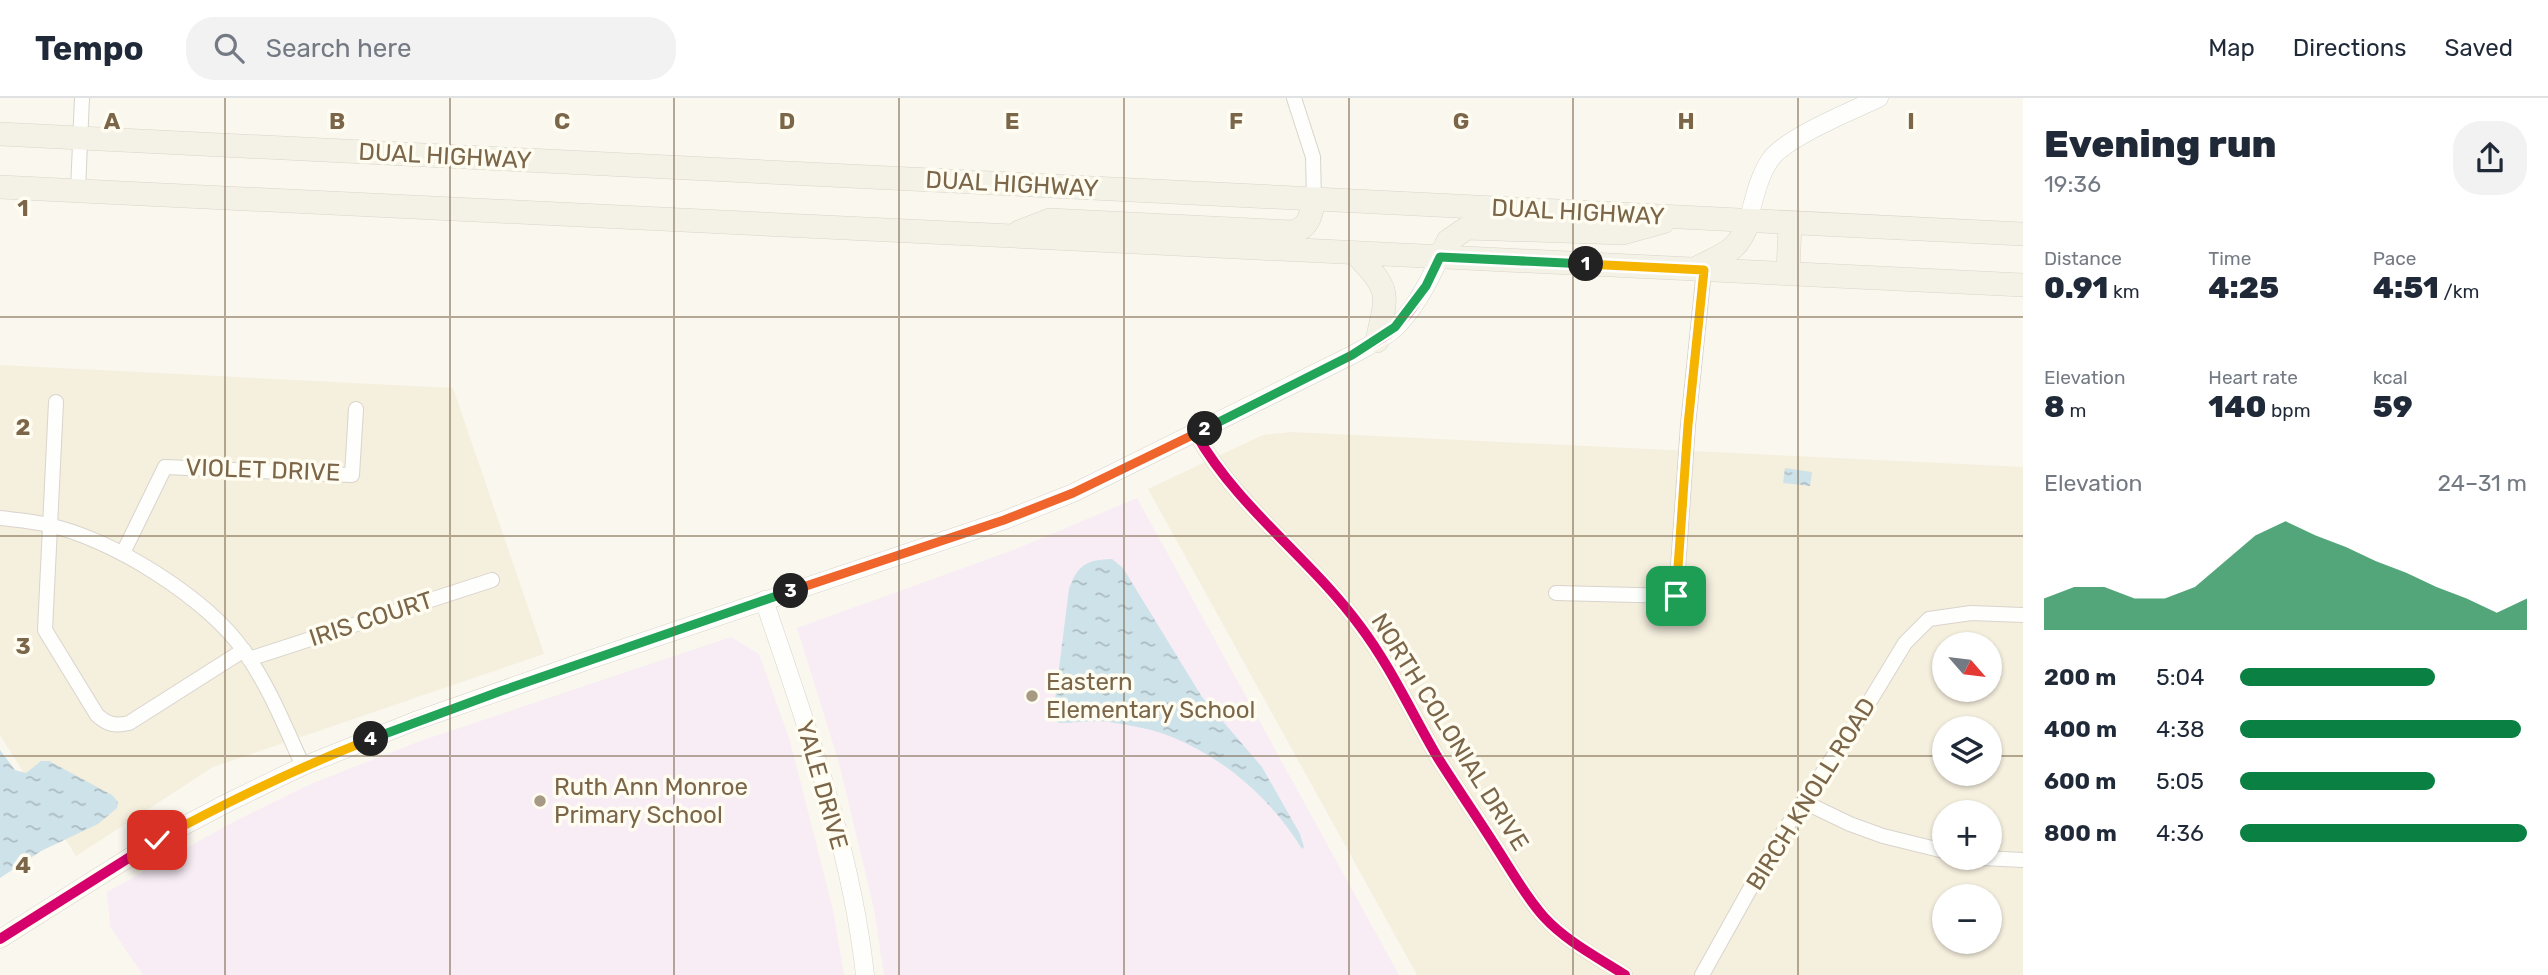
<!DOCTYPE html>
<html lang="en">
<head>
<meta charset="utf-8">
<style>
  body { margin:0; font-family:Rubik,sans-serif; background:#f2f2f3; color:#1f2937; height:100vh; display:flex; flex-direction:column; font-size:26px; white-space:nowrap }
  * { box-sizing:border-box; margin:0 }
  p { font-size:23px; color:#747a83 }
  .icon { flex:none; width:38px; height:38px; fill:none; stroke:currentColor; stroke-width:2; stroke-linecap:round; stroke-linejoin:round }
  .map { position:relative; flex:1; overflow:hidden }
  .drawer { display:flex; flex-direction:column; background:#fff; width:525px }
  .drawer>* { flex:none }
  .needle { width:46px; rotate:118deg }
  .buttons { position:absolute; left:1932px; top:534px; display:grid; gap:14px }
  .buttons a { display:grid; place-items:center; width:70px; height:70px; border-radius:50%; background:#fff; box-shadow:0 2px 5px #0004; font-size:35px }
  .pin { position:absolute; display:grid; place-items:center; width:60px; height:60px; color:#fff; margin:-30px; border-radius:14px; box-shadow:0 4px 10px #0006 }
  .km { position:absolute; width:35px; height:35px; margin:-18px; border-radius:50%; background:#222; color:#fff; font-size:19px; line-height:35px; text-align:center }
  .round { display:grid; place-items:center; flex:none; width:74px; height:74px; border-radius:28px; background:#f2f2f3 }
  .overview { display:flex; align-items:center; justify-content:space-between; height:119px; padding:0 21px }
  h1 { font-size:38px; font-weight:800; line-height:52px }
  .figures { display:grid; grid-template-columns:repeat(3,1fr); gap:10px; height:119px; padding:7px 21px }
  .figures div { display:grid; align-content:center }
  .figures b { font-size:30px; font-weight:800 }
  .figures small { font-size:19px; font-weight:400 }
  .figures p { font-size:19px }
  .chart { height:196px; padding:14px 21px }
  .chart p { display:flex; justify-content:space-between }
  .chart svg { width:100%; height:126px; margin-top:7px; fill:#0b8043; opacity:.7 }
  ul { padding:0 21px; list-style:none; font-size:23px }
  li { display:grid; grid-template-columns:112px 84px 1fr; align-items:center; height:52px }
  li i { height:18px; border-radius:9px; background:#0b8043 }
  header { display:flex; align-items:center; gap:42px; box-sizing:border-box; height:98px; padding:0 35px; background:#fff; border-bottom:2px solid #e0e1e3 }
  header strong { font-size:33px }
  nav { display:flex; gap:38px; margin-inline-start:auto; font-size:24px }
  .search { width:490px; height:63px; background:#f2f2f3; display:flex; align-items:center; gap:18px; box-sizing:border-box; padding:0 24px; border-radius:28px; color:#747a83; font-size:26px }
  main { display:flex; flex:1; min-height:0 }
  .map>svg:first-child { display:block }
  .residential { fill:#f5efde; fill-rule:evenodd }
  .education { fill:#f8edf5 }
  .water { fill:url(#water-ripples) }
  .lines { fill:none; stroke-linecap:round; stroke-linejoin:round }
  .minor-casing { stroke:#d9d4cc; stroke-width:16 }
  .tertiary-casing { stroke:#d9d4cc; stroke-width:19 }
  .primary-casing { stroke:#dad4ca; stroke-width:24 }
  .minor { stroke:#fefefc; stroke-width:14 }
  .tertiary { stroke:#fefefc; stroke-width:18 }
  .primary { stroke:#f4f2e6; stroke-width:23 }
  .cycleway-casing { stroke:#fffdf1; stroke-width:15 }
  .cycleway { stroke:#d6006c; stroke-width:10 }
  .split-1-casing { stroke:#fff; stroke-width:14 }
  .split-2-casing { stroke:#fff; stroke-width:14 }
  .split-3-casing { stroke:#fff; stroke-width:14 }
  .split-4-casing { stroke:#fff; stroke-width:14 }
  .split-5-casing { stroke:#fff; stroke-width:14 }
  .split-1 { stroke:#f5b400; stroke-width:9 }
  .split-2 { stroke:#22a559; stroke-width:9 }
  .split-3 { stroke:#f0652b; stroke-width:9 }
  .split-4 { stroke:#22a559; stroke-width:9 }
  .split-5 { stroke:#f5b400; stroke-width:9 }
  .grid { fill:none; stroke:#7b664a; stroke-width:2; stroke-opacity:0.55 }
  .poi-dot { fill:#a79983; stroke:#fffdf1; stroke-width:2.5 }
  .labels { text-anchor:middle; stroke-width:7; stroke-linejoin:round; paint-order:stroke }
  .street-label { font-size:24px; fill:#7b664a; stroke:#fffdf1 }
  .poi-label { font-size:24px; fill:#7b664a; stroke:#fffdf1; text-anchor:start }
  .grid-label { font-size:23px; text-anchor:middle; font-weight:bold; fill:#7b664a; stroke:#fffdf1; stroke-width:7; stroke-linejoin:round; paint-order:stroke }
</style>
</head>
<body>
<header>
<strong>Tempo</strong>
<div class="search"><svg class="icon" aria-label="search" viewBox="0 0 24 24"><circle cx="10" cy="10" r="6"/><path d="M15 15l6 6"/></svg>Search here</div>
<nav><a>Map</a><a>Directions</a><a>Saved</a></nav>
</header>
<main>
<div class="map">
<svg width="2023" height="877" viewBox="0 0 2023 877">
  <defs>
    <pattern id="water-ripples" width="26" height="14" patternUnits="userSpaceOnUse" patternTransform="scale(1.75)"><rect width="26" height="14" fill="#cee2ea"/><path d="M2 4q2-2 4 0t4 0M15 11q2-2 4 0t4 0" fill="none" stroke="#acbbc0"/></pattern>
  </defs>
  <rect width="100%" height="100%" fill="#f9f7ee"/>
  <path class="residential" d="M 0,267 L 453,290 L 544,556 L 213,669 L 76,758 L 0,637 Z
    M 1292,334 L 2023,369 L 2023,877 L 1417,877 L 1148,391 L 1263,337 ZM 1944,546 L 1990,546 L 1990,592 L 1944,592 ZM 1944,630 L 1990,630 L 1990,676 L 1944,676 ZM 1944,714 L 1990,714 L 1990,760 L 1944,760 ZM 1944,798 L 1990,798 L 1990,844 L 1944,844 Z"/>
  <path class="education" d="M 1137,400 L 1399,877 L 884,877 L 874,811 L 839,665 L 797,530 L 1016,451 Z
    M 731,539 L 759,556 L 790,643 L 833,812 L 844,877 L 143,877 L 110,829 L 107,794 L 237,722 L 313,685 L 423,642 Z"/>
  <path class="water" d="M 1785,370 L 1812,374 L 1810,388 L 1783,385 Z
    M 1112,461 L 1123,470 L 1202,599 L 1262,669 L 1300,736 L 1304,749 L 1302,751 C 1272,702 1226,661 1172,639 C 1154,631 1128,627 1109,624 C 1093,622 1075,625 1060,625 L 1054,623 L 1053,618 L 1069,491 C 1078,466 1087,462 1112,461 Z
    M 0,652 L 15,672 L 26,675 L 41,663 L 49,663 L 112,697 L 118,704 L 117,710 L 98,726 L 41,753 L 0,780 Z"/>
  <g class="lines">
    <g class="minor-casing">
      <path id="minor" d="M 1294,0 L 1313,59 L 1314,101
        M 78,92 L 82,0
        M 56,304 L 45,532 L 97,617 C 108,627 115,628 129,625 L 244,552
        M 1196,336 C 1238,410 1310,460 1360,528 C 1391,569 1412,616 1438,660 C 1457,690 1477,719 1496,749 C 1511,772 1525,798 1544,819 C 1566,843 1597,859 1625,877
        M 0,420 C 16,422 32,423 48,427 C 111,440 207,500 244,553 C 269,588 285,629 303,668
        M 123,455 L 165,369 L 352,377 L 356,311
        M 1556,495 L 1676,498 L 1688,327 L 1704,172
        M 249,561 L 492,482
        M 1804,704 L 1850,726 L 1883,738 L 1944,753
        M 1982,760 L 2023,762
        M 1702,877 L 1774,748 L 1865,611 L 1905,545 L 1929,521 L 1971,515 L 2023,517"/>
    </g>
    <g class="tertiary-casing">
      <path id="tertiary" d="M 1748,123 C 1754,102 1758,80 1770,62 C 1786,39 1852,13 1879,0
        M 764,502 C 805,624 851,748 865,877
        M 0,841 L 157,742 L 227,705 L 303,668 L 415,623 L 586,563 L 1005,422 L 1073,395 L 1352,257 C 1366,249 1383,241 1395,230 C 1415,211 1429,184 1440,159"/>
    </g>
    <g class="primary-casing">
      <path id="primary" d="M 0,36 L 2023,136
        M 0,89 L 2023,187
        M 1019,134 L 1050,122 L 1292,134 C 1310,130 1311,116 1314,101
        M 1355,155 C 1391,193 1388,193 1377,243
        M 1440,159 L 1448,143 L 1467,130 L 1623,135 L 1663,124
        M 1695,171 C 1722,156 1739,155 1748,123
        M 1788,175 L 1790,125"/>
    </g>
    <use href="#minor" class="minor"/>
    <use href="#tertiary" class="tertiary"/>
    <use href="#primary" class="primary"/>
    <g class="cycleway-casing">
      <path id="cycleway" d="M 1196,336 C 1238,410 1310,460 1360,528 C 1391,569 1412,616 1438,660 C 1457,690 1477,719 1496,749 C 1511,772 1525,798 1544,819 C 1566,843 1597,859 1625,877
        M 0,841 L 157,742 L 227,705 L 303,668 L 415,623 L 586,563 L 1005,422 L 1073,395 L 1352,257 C 1366,249 1383,241 1395,230 C 1415,211 1429,184 1440,159"/>
    </g>
    <use href="#cycleway" class="cycleway"/>
  </g>
  <g class="lines">
    <g class="split-1-casing">
      <path id="split-1" d="M 1586,166 L 1704,172 L 1688,327 L 1676,498"/>
    </g>
    <g class="split-2-casing">
      <path id="split-2" d="M 1205,331 L 1352,257 L 1395,229 L 1426,188 L 1440,159 L 1586,166"/>
    </g>
    <g class="split-3-casing">
      <path id="split-3" d="M 791,493 L 1004,422 L 1073,395 L 1205,331"/>
    </g>
    <g class="split-4-casing">
      <path id="split-4" d="M 371,641 L 501,593 L 791,493"/>
    </g>
    <g class="split-5-casing">
      <path id="split-5" d="M 157,742 C 227,704 297,670 371,641"/>
    </g>
    <use href="#split-1" class="split-1"/>
    <use href="#split-2" class="split-2"/>
    <use href="#split-3" class="split-3"/>
    <use href="#split-4" class="split-4"/>
    <use href="#split-5" class="split-5"/>
  </g>
  <path class="grid" d="M 225,0 L 225,877M 450,0 L 450,877M 674,0 L 674,877M 899,0 L 899,877M 1124,0 L 1124,877M 1349,0 L 1349,877M 1573,0 L 1573,877M 1798,0 L 1798,877M 0,219 L 2023,219M 0,438 L 2023,438M 0,658 L 1944,658M 1990,658 L 2023,658"/>
  <g class="poi-dot">
    <circle cx="1032" cy="598" r="7"/>
    <circle cx="540" cy="703" r="7"/>
  </g>
  <g class="labels">
    <g class="street-label">
      <text transform="translate(445 58) rotate(3)" y="8">DUAL HIGHWAY</text>
      <text transform="translate(1012 86) rotate(3)" y="8">DUAL HIGHWAY</text>
      <text transform="translate(1578 114) rotate(3)" y="8">DUAL HIGHWAY</text>
      <text transform="translate(263 372) rotate(2)" y="8">VIOLET DRIVE</text>
      <text transform="translate(371 521) rotate(-18)" y="8">IRIS COURT</text>
      <text transform="translate(1450 634) rotate(58)" y="8">NORTH COLONIAL DRIVE</text>
      <text transform="translate(822 687) rotate(74)" y="8">YALE DRIVE</text>
      <text transform="translate(1811 696) rotate(-58)" y="8">BIRCH KNOLL ROAD</text>
    </g>
    <g class="poi-label">
      <text x="1046" y="592">Eastern<tspan x="1046" dy="28">Elementary School</tspan></text>
      <text x="554" y="697">Ruth Ann Monroe<tspan x="554" dy="28">Primary School</tspan></text>
    </g>
  </g>
  <g class="grid-label">
    <text x="112" y="31">A</text>
    <text x="337" y="31">B</text>
    <text x="562" y="31">C</text>
    <text x="787" y="31">D</text>
    <text x="1012" y="31">E</text>
    <text x="1236" y="31">F</text>
    <text x="1461" y="31">G</text>
    <text x="1686" y="31">H</text>
    <text x="1911" y="31">I</text>
    <text x="23" y="118">1</text>
    <text x="23" y="337">2</text>
    <text x="23" y="556">3</text>
    <text x="23" y="775">4</text>
  </g>
</svg>
<div class="buttons">
<a><svg class="needle" viewBox="-14 -14 28 28"><path d="M0-13l5 13h-10z" fill="#e53935"/><path d="M0 13l5-13h-10z" fill="#747a83"/></svg></a>
<a><svg class="icon" aria-label="layers" viewBox="0 0 24 24"><path d="M12 4l9 5-9 5-9-5zM3 14l9 5 9-5"/></svg></a>
<a>+</a>
<a>−</a>
</div>
<div class="pin" style="left:1676px;top:498px;background:#1e9e55"><svg class="icon" aria-label="arrive" viewBox="0 0 24 24"><path d="M6 21V4h12l-3 4 3 4H6"/></svg></div>
<div class="pin" style="left:157px;top:742px;background:#d93025"><svg class="icon" aria-label="check" viewBox="0 0 24 24"><path d="M5 12l5 5 9-10"/></svg></div>
<b class="km" style="left:1586px;top:166px">1</b>
<b class="km" style="left:1205px;top:331px">2</b>
<b class="km" style="left:791px;top:493px">3</b>
<b class="km" style="left:371px;top:641px">4</b>
</div>
<section class="drawer">
<div class="overview"><div><h1>Evening run</h1><p>19:36</p></div><a class="round"><svg class="icon" aria-label="share" viewBox="0 0 24 24"><path d="M12 15V3M7 8l5-5 5 5M5 13v7h14v-7"/></svg></a></div>
<div class="figures">
<div><p>Distance</p><b>0.91<small> km</small></b></div>
<div><p>Time</p><b>4:25</b></div>
<div><p>Pace</p><b>4:51<small> /km</small></b></div>
</div>
<div class="figures">
<div><p>Elevation</p><b>8<small> m</small></b></div>
<div><p>Heart rate</p><b>140<small> bpm</small></b></div>
<div><p>kcal</p><b>59</b></div>
</div>
<div class="chart"><p><span>Elevation</span>24–31 m</p>
<svg viewBox="0 0 160 44" preserveAspectRatio="none"><path d="M0 44V33L10 29L20 29L30 33L40 33L50 29L60 20L70 11L80 6L90 11L100 15L110 20L120 24L130 29L140 33L150 38L160 33V44z"/></svg>
</div>
<ul>
<li><b>200 m</b>5:04<i style="width:68%"></i></li>
<li><b>400 m</b>4:38<i style="width:98%"></i></li>
<li><b>600 m</b>5:05<i style="width:68%"></i></li>
<li><b>800 m</b>4:36<i style="width:100%"></i></li>
</ul>
</section>
</main>
</body>
</html>
